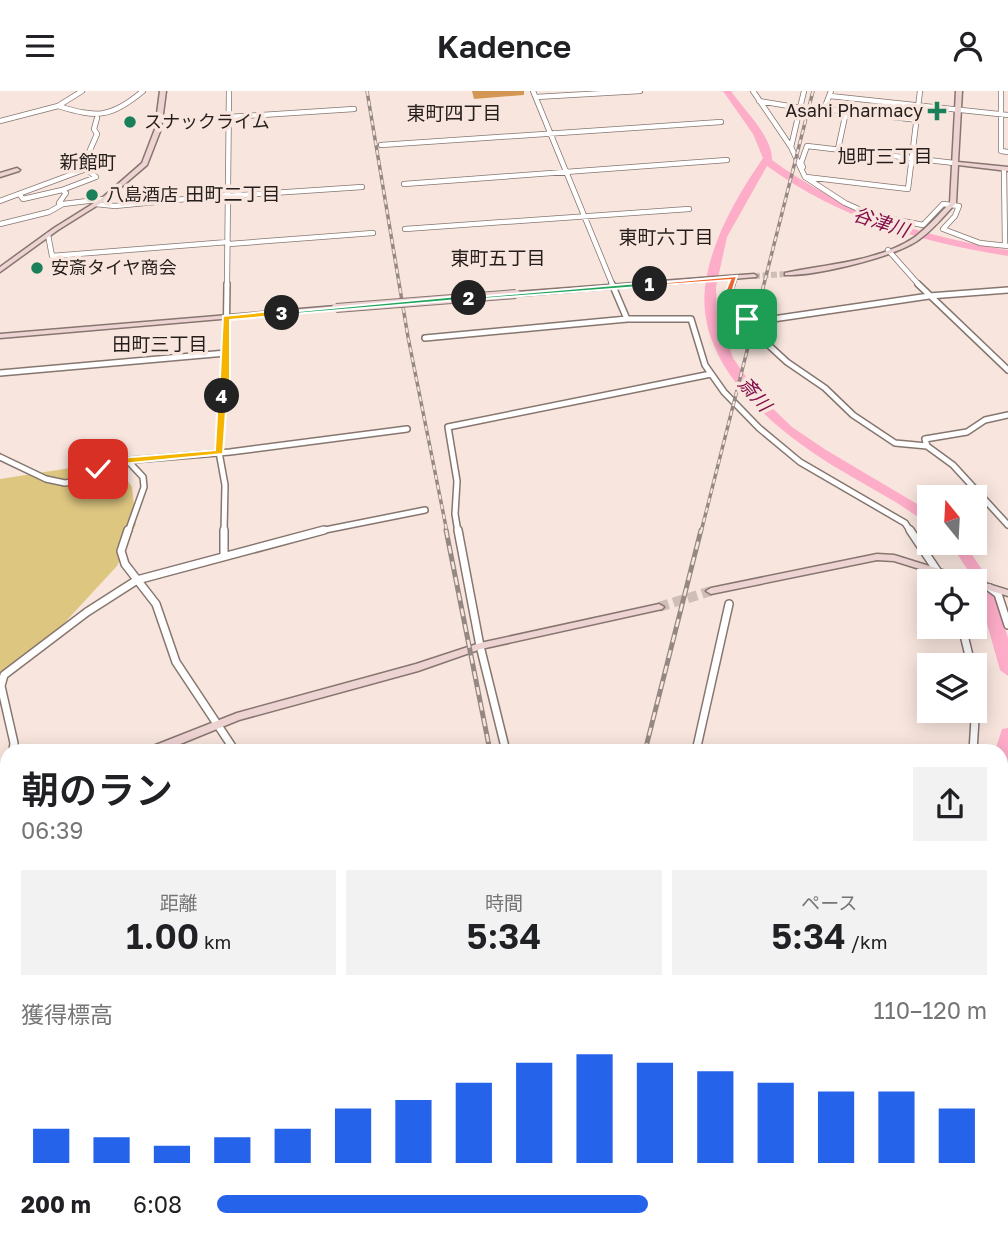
<!DOCTYPE html>
<html lang="ja">
<head>
<meta charset="utf-8">
<style>
  body { margin:0; font-family:"Golos Text","Noto Sans JP",sans-serif; background:#f2f2f2; color:#202124; height:100vh; display:flex; flex-direction:column; font-size:26px; white-space:nowrap }
  * { box-sizing:border-box; margin:0 }
  p { font-size:23px; color:#757577 }
  .icon { flex:none; width:38px; height:38px; fill:none; stroke:currentColor; stroke-width:2; stroke-linecap:round; stroke-linejoin:round }
  .map { position:relative; flex:1; overflow:hidden }
  .side { position:absolute; left:0px; top:653px; width:1008px; height:502px; display:flex; flex-direction:column; background:#fff; border-radius:21px 21px 0 0; box-shadow:0 4px 18px #0003 }
  .side>* { flex:none }
  .needle { width:46px; rotate:342deg }
  .controls { position:absolute; left:917px; top:394px; display:grid; gap:14px }
  .controls a { display:grid; place-items:center; width:70px; height:70px; border-radius:0px; background:#fff; box-shadow:0 4px 18px #0003; font-size:35px }
  .pin { position:absolute; display:grid; place-items:center; width:60px; height:60px; color:#fff; margin:-30px; border-radius:14px; box-shadow:0 4px 10px #0006 }
  .km { position:absolute; width:35px; height:35px; margin:-18px; border-radius:50%; background:#222; color:#fff; font-size:19px; line-height:35px; text-align:center }
  .round { display:grid; place-items:center; flex:none; width:74px; height:74px; border-radius:0px; background:#f2f2f2 }
  .summary { display:flex; align-items:center; justify-content:space-between; height:119px; padding:0 21px }
  h1 { font-size:38px; font-weight:600; line-height:52px }
  .figures { display:grid; grid-template-columns:repeat(3,1fr); gap:10px; height:119px; padding:7px 21px }
  .figures div { display:grid; align-content:center; border-radius:0px; background:#f2f2f2; text-align:center }
  .figures b { font-size:35px; font-weight:600 }
  .figures small { font-size:19px; font-weight:400 }
  .figures p { font-size:19px }
  .chart { height:196px; padding:14px 21px }
  .chart p { display:flex; justify-content:space-between }
  .chart svg { width:100%; height:126px; margin-top:7px; stroke:#2563eb; stroke-width:6 }
  ul { padding:0 21px; list-style:none; font-size:23px }
  li { display:grid; grid-template-columns:112px 84px 1fr; align-items:center; height:52px }
  li i { height:18px; border-radius:9px; background:#2563eb }
  header { display:flex; justify-content:space-between; align-items:center; height:91px; padding:0 21px; background:#fff; font-size:32px; font-weight:600 }
  .map>svg:first-child { display:block }
  .green { fill:#ddc680 }
  .lines { fill:none; stroke-linecap:round; stroke-linejoin:round }
  .stream { stroke:#feadc9; stroke-width:2.5 }
  .river { fill:#feadc9; fill-rule:evenodd }
  .secondary-tunnel-far1 { stroke:#cebeb7; stroke-width:6; stroke-dasharray:6 2.5; stroke-linecap:butt }
  .secondary-tunnel { stroke:#cebeb7; stroke-width:10; stroke-dasharray:10 5; stroke-linecap:butt }
  .street-far3-casing { stroke:#86766f; stroke-width:6 }
  .street-far2-casing { stroke:#86766f; stroke-width:8 }
  .street-far1-casing { stroke:#86766f; stroke-width:10 }
  .street-casing { stroke:#86766f; stroke-width:12 }
  .secondary-casing { stroke:#86766f; stroke-width:3 }
  .street-far3 { stroke:#fff; stroke-width:4.5 }
  .street-far2 { stroke:#fff; stroke-width:5 }
  .street-far1 { stroke:#fff; stroke-width:7 }
  .street { stroke:#fff; stroke-width:9 }
  .secondary { fill:#eed3d3; fill-rule:evenodd }
  .rail-far2-casing { stroke:#958883; stroke-width:3.5 }
  .rail-far1-casing { stroke:#958883; stroke-width:5 }
  .rail-casing { stroke:#958883; stroke-width:6 }
  .rail-far2 { stroke:#f8e6de; stroke-width:2; stroke-dasharray:5; stroke-linecap:butt }
  .rail-far1 { stroke:#f8e6de; stroke-width:2.5; stroke-dasharray:8; stroke-linecap:butt }
  .rail { stroke:#f8e6de; stroke-width:3.5; stroke-dasharray:10; stroke-linecap:butt }
  .secondary-bridge-casing { stroke:#86766f; stroke-width:10; stroke-linecap:butt }
  .secondary-bridge { stroke:#eed3d3; stroke-width:8 }
  .wall { fill:#d39753 }
  .split-1 { fill:#f0652b; stroke:#fff; stroke-width:2 }
  .split-2 { fill:#22a559; stroke:#fff; stroke-width:2 }
  .split-3 { fill:#22a559; stroke:#fff; stroke-width:2 }
  .split-4 { fill:#f5b400; stroke:#fff; stroke-width:2 }
  .split-5 { fill:#f5b400; stroke:#fff; stroke-width:2 }
  .poi-dot { fill:#19805a; stroke:#f8e6de; stroke-width:2.5 }
  .labels { text-anchor:middle; stroke-width:7; stroke-linejoin:round; paint-order:stroke }
  .far-poi-label { font-size:18px; fill:#251e1c; stroke:#f8e6de; text-anchor:start }
  .far-neighbourhood-label { font-size:19px; fill:#251e1c; stroke:#f8e6de }
  .far-water-label { font-size:19px; font-style:italic; fill:#830d4a; stroke:#f8e6de }
</style>
</head>
<body>
<header><svg class="icon" aria-label="menu" viewBox="0 0 24 24"><path d="M4 6h16M4 12h16M4 18h16"/></svg>Kadence<svg class="icon" aria-label="person" viewBox="0 0 24 24"><circle cx="12" cy="8" r="4"/><path d="M4 21q1-7 8-7t8 7"/></svg></header>
<div class="map">
<svg width="1008" height="1154" viewBox="0 0 1008 1154">
  <rect width="100%" height="100%" fill="#f8e6de"/>
  <path class="green" d="M 96,373 L 122,382 L 132,396 L 136,433 L 117,475 L 43,555 L 0,581 L 0,388 Z"/>
  <g class="lines">
    <path class="stream" d="M 1001,754 L 1008,752"/>
    <path class="river" d="M 723,0 L 731,0 C 744,19 773,46 772,69 C 843,121 921,145 1008,159 L 1008,165 C 920,151 840,128 767,75 L 727,146 L 716,196 L 717,223 L 733,267 L 758,303 L 792,336 L 826,359 L 929,420 L 929,430 C 918,428 907,418 897,412 C 879,401 860,391 842,380 C 780,344 696,277 705,197 C 710,151 737,105 763,67 L 753,43 Z
      M 950,452 L 964,452 L 983,480 L 997,512 L 1008,547 L 1008,585 L 1000,579 L 975,490 Z
      M 1008,637 L 1008,671 L 1001,675 L 1001,660 L 995,660 L 1002,638 Z
      M 944,1148 L 968,1148 L 970,1154 L 946,1154 Z"/>
    <path class="secondary-tunnel-far1" d="M 754,185 L 787,183"/>
    <path class="secondary-tunnel" d="M 659,516 L 711,500"/>
    <g class="street-far3-casing">
      <path id="street-far3" d="M 533,0 L 613,195
        M 753,0 L 791,56 L 805,86 L 845,112 L 872,124 L 923,134 L 943,113 L 959,115 L 955,125 L 943,138 L 980,152 L 1008,155
        M 831,0 L 824,18 L 918,29
        M 1001,0 L 1001,60 L 1008,61
        M 830,5 L 1008,24
        M 536,6 L 640,0
        M 759,10 L 801,17
        M 58,15 C 97,27 111,27 143,0
        M 229,26 L 354,18
        M 0,30 L 58,15 L 82,0
        M 381,54 L 721,31
        M 791,56 L 804,0
        M 838,58 L 846,21
        M 91,66 L 87,66 L 97,43 L 94,38 L 97,27
        M 803,76 L 801,72 L 807,55 L 954,72
        M 1004,78 L 1005,155
        M 806,86 L 908,98 L 920,0
        M 404,93 L 727,69
        M 20,104 L 23,108 L 62,99 L 66,102 L 59,112 L 63,113
        M 226,105 L 362,96
        M 0,110 L 86,78 L 96,86 L 62,99
        M 96,113 L 115,115 L 226,104
        M 0,133 L 49,121 L 63,113 L 104,108
        M 405,138 L 689,118
        M 48,144 L 52,165 L 228,151
        M 229,153 L 373,142
        M 888,159 L 920,195
        M 227,195 L 229,0
        M 732,195 L 735,187"/>
    </g>
    <g class="street-far2-casing">
      <path id="street-far2" d="M 612,193 L 627,228
        M 732,193 L 725,210 L 726,226 L 766,229 L 929,205 L 1008,199
        M 918,193 L 1008,279
        M 766,229 L 762,248 L 787,271 L 825,297 L 853,324 L 895,352 L 927,355 L 953,374 L 1008,434
        M 425,247 L 627,228 L 691,228 L 705,274 L 724,301 L 759,337 L 800,371 L 905,432 L 911,441
        M 0,282 L 226,262
        M 927,355 L 925,348 L 967,341 L 985,329 L 1008,324
        M 0,366 L 46,388 L 65,392 L 82,389 L 120,370 L 230,361 L 407,338
        M 127,369 L 143,386 L 144,396 L 128,441
        M 224,441 L 225,394 L 219,361 L 226,262 L 227,193
        M 315,441 L 425,419
        M 458,441 L 455,423 L 457,390 L 448,336 L 711,283"/>
    </g>
    <g class="street-far1-casing">
      <path id="street-far1" d="M 128,439 L 121,460 L 125,473 L 156,513 L 176,571 L 235,660
        M 458,439 L 480,555 L 506,660
        M 910,439 L 944,490
        M 224,465 L 224,439
        M 990,497 L 998,503 L 1008,534
        M 962,536 L 977,597 L 973,660
        M 13,660 L 14,652 L 1,595 L 4,584 L 87,521 L 137,489 L 324,439
        M 696,660 L 729,513
        M 0,692 L 7,677
        M 1001,735 L 1008,721"/>
    </g>
    <g class="street-casing">
      <path id="street" d="M 0,881 L 7,971
        M 1001,881 L 1008,943
        M 0,1035 L 7,1033
        M 372,1148 L 373,1154
        M 620,1148 L 621,1154
        M 928,1148 L 932,1154
        M 15,1154 L 16,1148"/>
    </g>
    <g class="secondary-casing">
      <path id="secondary" d="M 160,0 L 166,0 L 161,38 L 147,74 L 106,109 L 58,139 L 0,181 L 0,176 L 54,137 L 102,107 L 142,72 L 155,38 Z
        M 956,0 L 962,0 L 958,71 L 1008,76 L 1008,80 L 958,74 L 956,112 C 944,125 932,140 917,150 C 891,167 815,185 785,184 L 785,182 C 827,173 878,171 915,146 C 928,136 939,123 950,112 Z
        M 17,77 L 20,79 L 19,80 L 0,86 L 0,82 Z
        M 754,183 L 757,185 L 756,186 L 516,205 L 513,203 L 516,201 Z
        M 336,215 L 339,217 L 338,218 L 0,247 L 0,243 Z
        M 877,463 L 894,464 L 971,488 L 972,490 L 975,489 L 1008,499 L 1008,505 L 975,495 L 975,490 L 958,490 L 894,470 L 877,469 L 711,503 L 706,500 L 711,497 Z
        M 659,513 L 664,516 L 662,518 L 481,558 L 418,580 L 239,629 L 163,660 L 147,660 L 148,657 L 237,622 L 416,573 L 480,552 Z
        M 7,702 L 7,710 L 0,712 L 0,704 Z"/>
    </g>
    <use href="#street-far3" class="street-far3"/>
    <use href="#street-far2" class="street-far2"/>
    <use href="#street-far1" class="street-far1"/>
    <use href="#street" class="street"/>
    <use href="#secondary" class="secondary"/>
    <g class="rail-far2-casing">
      <path id="rail-far2" d="M 367,0 L 408,246 L 447,441
        M 701,441 L 813,0"/>
    </g>
    <g class="rail-far1-casing">
      <path id="rail-far1" d="M 446,439 L 490,660
        M 645,660 L 701,439"/>
    </g>
    <g class="rail-casing">
      <path id="rail" d="M 568,1148 L 568,1154
        M 519,1154 L 521,1148"/>
    </g>
    <use href="#rail-far2" class="rail-far2"/>
    <use href="#rail-far1" class="rail-far1"/>
    <use href="#rail" class="rail"/>
    <g class="secondary-bridge-casing">
      <path id="secondary-bridge" d="M 336,217 L 516,203"/>
    </g>
    <use href="#secondary-bridge" class="secondary-bridge"/>
  </g>
  <path class="wall" d="M 472,0 L 524,0 L 524,4 L 474,8 Z"/>
  <path class="split-1" d="M 737,185 L 729,211 L 730,224 L 749,226 L 747,230 L 722,226 L 721,211 L 730,189 L 650,195 L 646,193 Z"/>
  <path class="split-2" d="M 650,191 L 652,195 L 469,209 L 464,207 Z"/>
  <path class="split-3" d="M 469,204 L 471,208 L 282,224 L 278,222 Z"/>
  <path class="split-4" d="M 282,219 L 285,224 L 230,229 L 230,295 L 225,306 L 219,306 L 223,225 Z"/>
  <path class="split-5" d="M 222,302 L 227,305 L 223,363 L 121,373 L 98,381 L 93,378 L 120,367 L 215,359 L 218,305 Z"/>
  <g class="poi-dot">
    <path d="M933.5 9.5h7v7h7v7h-7v7h-7v-7h-7v-7h7z"/>
    <circle cx="130" cy="31" r="7"/>
    <circle cx="92" cy="104" r="7"/>
    <circle cx="37" cy="177" r="7"/>
  </g>
  <g class="labels">
    <g class="far-poi-label">
      <text x="923" y="26" text-anchor="end">Asahi Pharmacy</text>
      <text x="144" y="37">スナックライム</text>
      <text x="106" y="110">八島酒店</text>
      <text x="51" y="183">安斎タイヤ商会</text>
    </g>
    <g class="far-neighbourhood-label">
      <text x="454" y="29">東町四丁目</text>
      <text x="885" y="72">旭町三丁目</text>
      <text x="88" y="78">新館町</text>
      <text x="233" y="110">田町二丁目</text>
      <text x="666" y="153">東町六丁目</text>
      <text x="498" y="174">東町五丁目</text>
      <text x="160" y="260">田町三丁目</text>
    </g>
    <g class="far-water-label">
      <text transform="translate(881 131) rotate(18)" y="7">谷津川</text>
      <text transform="translate(755 303) rotate(49)" y="7">斎川</text>
    </g>
  </g>
</svg>
<div class="controls">
<a><svg class="needle" viewBox="-14 -14 28 28"><path d="M0-13l5 13h-10z" fill="#e53935"/><path d="M0 13l5-13h-10z" fill="#757577"/></svg></a>
<a><svg class="icon" aria-label="locate" viewBox="0 0 24 24"><circle cx="12" cy="12" r="6"/><path d="M12 2v4M12 18v4M2 12h4M18 12h4"/></svg></a>
<a><svg class="icon" aria-label="layers" viewBox="0 0 24 24"><path d="M12 4l9 5-9 5-9-5zM3 14l9 5 9-5"/></svg></a>
</div>
<div class="pin" style="left:747px;top:228px;background:#1e9e55"><svg class="icon" aria-label="arrive" viewBox="0 0 24 24"><path d="M6 21V4h12l-3 4 3 4H6"/></svg></div>
<div class="pin" style="left:98px;top:378px;background:#d93025"><svg class="icon" aria-label="check" viewBox="0 0 24 24"><path d="M5 12l5 5 9-10"/></svg></div>
<b class="km" style="left:650px;top:193px">1</b>
<b class="km" style="left:469px;top:207px">2</b>
<b class="km" style="left:282px;top:222px">3</b>
<b class="km" style="left:222px;top:305px">4</b>
<section class="side">
<div class="summary"><div><h1>朝のラン</h1><p>06:39</p></div><a class="round"><svg class="icon" aria-label="share" viewBox="0 0 24 24"><path d="M12 15V3M7 8l5-5 5 5M5 13v7h14v-7"/></svg></a></div>
<div class="figures">
<div><p>距離</p><b>1.00<small> km</small></b></div>
<div><p>時間</p><b>5:34</b></div>
<div><p>ペース</p><b>5:34<small> /km</small></b></div>
</div>
<div class="chart"><p><span>獲得標高</span>110–120 m</p>
<svg viewBox="0 0 160 44" preserveAspectRatio="none"><path d="M5 44V32M15 44V35M25 44V38M35 44V35M45 44V32M55 44V25M65 44V22M75 44V16M85 44V9M95 44V6M105 44V9M115 44V12M125 44V16M135 44V19M145 44V19M155 44V25"/></svg>
</div>
<ul>
<li><b>200 m</b>6:08<i style="width:56%"></i></li>
</ul>
</section>
</div>
</body>
</html>
